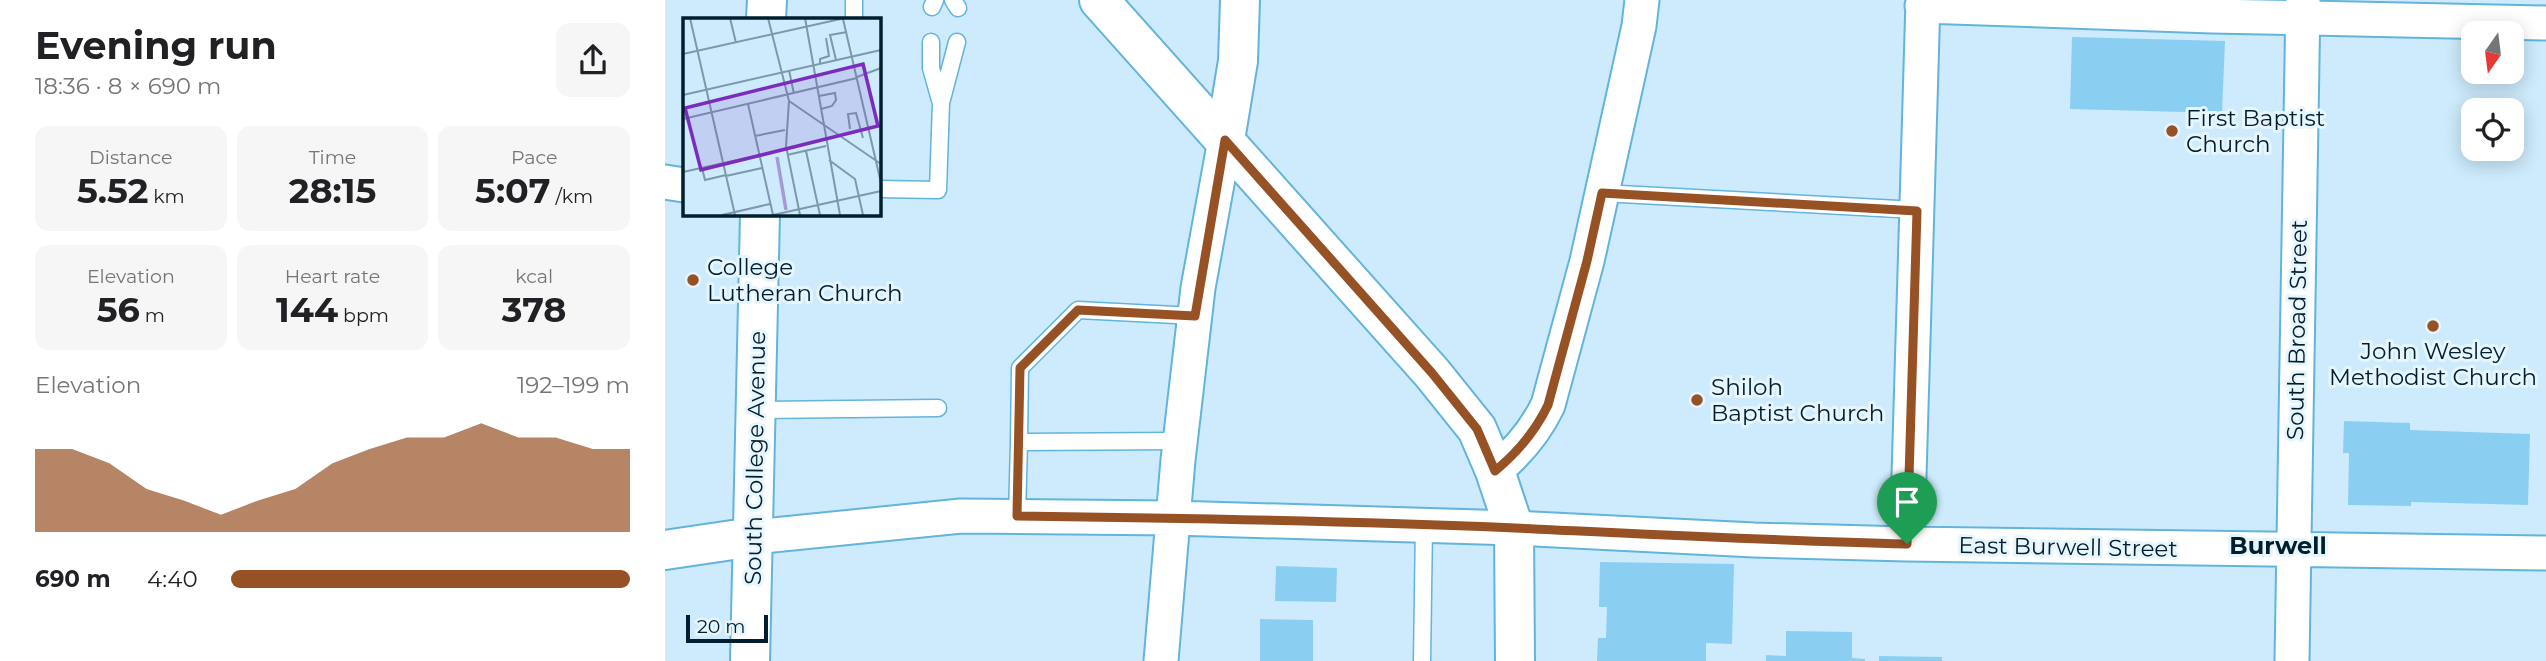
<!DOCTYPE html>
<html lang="en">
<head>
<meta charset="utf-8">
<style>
  body { margin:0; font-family:Montserrat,sans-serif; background:#f6f6f6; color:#202124; height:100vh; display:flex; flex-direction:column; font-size:26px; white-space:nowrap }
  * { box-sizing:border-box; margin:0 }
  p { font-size:23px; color:#757577 }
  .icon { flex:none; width:38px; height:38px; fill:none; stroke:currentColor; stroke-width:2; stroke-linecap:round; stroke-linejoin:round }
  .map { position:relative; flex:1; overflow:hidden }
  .panel { display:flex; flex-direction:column; background:#fff; width:665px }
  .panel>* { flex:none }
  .needle { width:46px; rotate:194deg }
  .controls { position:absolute; left:1796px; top:21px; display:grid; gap:14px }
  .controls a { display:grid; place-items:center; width:63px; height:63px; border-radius:14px; background:#fff; box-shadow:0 4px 18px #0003; font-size:35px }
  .scale { position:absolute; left:21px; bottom:18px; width:82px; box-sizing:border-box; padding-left:7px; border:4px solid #001f2e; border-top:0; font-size:19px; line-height:24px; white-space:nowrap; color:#001f2e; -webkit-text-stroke:5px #e7f6fe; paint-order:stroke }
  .pin { position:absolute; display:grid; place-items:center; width:60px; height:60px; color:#fff; margin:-72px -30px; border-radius:50% 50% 50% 0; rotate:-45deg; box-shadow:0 0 7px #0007 }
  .pin .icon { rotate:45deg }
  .round { display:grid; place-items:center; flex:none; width:74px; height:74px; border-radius:14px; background:#f6f6f6 }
  .overview { display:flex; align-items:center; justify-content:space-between; height:119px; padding:0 35px }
  h1 { font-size:38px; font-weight:700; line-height:52px }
  .stats { display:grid; grid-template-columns:repeat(3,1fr); gap:10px; height:119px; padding:7px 35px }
  .stats div { display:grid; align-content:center; border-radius:14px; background:#f6f6f6; text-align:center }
  .stats b { font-size:35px; font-weight:700 }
  .stats small { font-size:19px; font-weight:400 }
  .stats p { font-size:19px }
  .chart { height:196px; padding:14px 35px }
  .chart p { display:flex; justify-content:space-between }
  .chart svg { width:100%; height:126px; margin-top:7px; fill:#965225; opacity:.7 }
  ul { padding:0 35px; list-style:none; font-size:23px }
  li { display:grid; grid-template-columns:112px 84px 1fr; align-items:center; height:52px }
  li i { height:18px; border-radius:9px; background:#965225 }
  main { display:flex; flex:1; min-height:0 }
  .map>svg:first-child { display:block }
  .building { fill:#8acff2 }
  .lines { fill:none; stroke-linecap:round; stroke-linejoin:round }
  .service-casing { stroke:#62b4dc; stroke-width:19 }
  .minor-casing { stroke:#62b4dc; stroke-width:37 }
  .tertiary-casing { stroke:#62b4dc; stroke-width:42 }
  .secondary-casing { stroke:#62b4dc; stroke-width:42 }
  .primary-casing { stroke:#62b4dc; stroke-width:42 }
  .service { stroke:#fff; stroke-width:16 }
  .minor { stroke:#fff; stroke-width:33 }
  .tertiary { stroke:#fff; stroke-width:38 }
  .secondary { stroke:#fff; stroke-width:38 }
  .primary { stroke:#fff; stroke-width:38 }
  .route-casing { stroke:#fff; stroke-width:14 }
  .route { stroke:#965225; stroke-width:9 }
  .poi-dot { fill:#965225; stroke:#e7f6fe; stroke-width:2.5 }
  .labels { text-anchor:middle; stroke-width:6; stroke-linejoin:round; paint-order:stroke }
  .poi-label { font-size:23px; fill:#001f2e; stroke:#e7f6fe; text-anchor:start }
  .street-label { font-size:23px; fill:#001f2e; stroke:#e7f6fe }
  .neighbourhood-label { font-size:24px; font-weight:bold; fill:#001f2e; stroke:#e7f6fe }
  .inset-river { fill:none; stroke:#a49bd6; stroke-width:3.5 }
  .inset-road { fill:none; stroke:#7b99aa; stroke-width:2 }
  .view { fill:#7b2cbf; fill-opacity:0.15; stroke:#7b2cbf; stroke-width:3.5 }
  .inset-edge { fill:none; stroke:#001f2e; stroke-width:3.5 }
</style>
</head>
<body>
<main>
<section class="panel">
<div class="overview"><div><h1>Evening run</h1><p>18:36 · 8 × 690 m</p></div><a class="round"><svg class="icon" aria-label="share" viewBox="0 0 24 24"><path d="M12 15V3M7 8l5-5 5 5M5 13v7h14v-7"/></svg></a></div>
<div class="stats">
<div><p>Distance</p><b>5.52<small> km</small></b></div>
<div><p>Time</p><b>28:15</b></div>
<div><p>Pace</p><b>5:07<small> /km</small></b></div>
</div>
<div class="stats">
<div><p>Elevation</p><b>56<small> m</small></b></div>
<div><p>Heart rate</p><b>144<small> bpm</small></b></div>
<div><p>kcal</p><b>378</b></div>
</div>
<div class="chart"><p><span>Elevation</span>192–199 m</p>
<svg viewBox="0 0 160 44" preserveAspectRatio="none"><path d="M0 44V15L10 15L20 20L30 29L40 33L50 38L60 33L70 29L80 20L90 15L100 11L110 11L120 6L130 11L140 11L150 15L160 15V44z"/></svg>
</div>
<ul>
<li><b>690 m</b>4:40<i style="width:100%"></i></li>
</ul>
</section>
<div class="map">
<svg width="1881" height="661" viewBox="0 0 1881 661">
  <rect width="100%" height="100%" fill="#cdebfc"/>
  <path class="building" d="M 1407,37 L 1560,41 L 1557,113 L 1405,109 Z
    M 1679,421 L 1745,423 L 1745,430 L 1865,434 L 1863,505 L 1746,502 L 1746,506 L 1683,505 L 1684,453 L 1678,453 Z
    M 935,562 L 1069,564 L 1067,644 L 1041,643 L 1041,661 L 932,661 L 933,638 L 941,638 L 942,607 L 934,607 Z
    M 611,566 L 672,568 L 671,602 L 610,601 Z
    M 595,619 L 648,620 L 648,661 L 595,661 Z
    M 1121,631 L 1187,632 L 1187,658 L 1200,659 L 1200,661 L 1101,661 L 1101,655 L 1121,656 Z
    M 1214,656 L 1277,657 L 1277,661 L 1214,661 Z"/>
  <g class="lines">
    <g class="service-casing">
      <path id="service" d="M 189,0 L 189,19
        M 288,0 L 293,8
        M 267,7 L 270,0
        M 266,42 L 266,68 L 275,100
        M 214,189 L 273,190 L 276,103 L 292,42
        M 937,193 L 1252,210
        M 91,410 L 273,408
        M 516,441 L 354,442 L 355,368 L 413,310 L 530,316
        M 352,516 L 354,442
        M 757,661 L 759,525"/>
    </g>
    <g class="minor-casing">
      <path id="minor" d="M 1257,6 L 1547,16 L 1881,23
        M 0,182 L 19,185
        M 830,471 C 853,452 870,432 883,405 L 922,261 L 974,26 L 977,0
        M 88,537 L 296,516 L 508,518 L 849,528 L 1089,540 L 1242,544 L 1881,553
        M 1242,544 L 1258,0
        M 496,661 L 513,460 L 533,288 L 560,140
        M 1627,661 L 1638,0"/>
    </g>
    <g class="tertiary-casing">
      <path id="tertiary" d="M 434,0 L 767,373 L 812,429 L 830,471 L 849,528 L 850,661
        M 560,140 L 573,61 L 575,0"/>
    </g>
    <g class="secondary-casing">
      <path id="secondary" d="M 0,550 L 88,537"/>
    </g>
    <g class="primary-casing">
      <path id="primary" d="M 101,19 L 102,0
        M 85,661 L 95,214"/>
    </g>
    <use href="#service" class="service"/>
    <use href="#minor" class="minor"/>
    <use href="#tertiary" class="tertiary"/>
    <use href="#secondary" class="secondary"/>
    <use href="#primary" class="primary"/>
  </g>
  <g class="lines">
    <g class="route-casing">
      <path id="route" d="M 560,140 L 767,373 L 812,429 L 830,471 C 853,452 870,432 883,405 L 922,261 L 937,193 L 1252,211 L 1242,544 C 1111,541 981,534 850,528 C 684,521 518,518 352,516 L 355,368 L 413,310 L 530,316 Z"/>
    </g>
    <use href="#route" class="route"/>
  </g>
  <g class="poi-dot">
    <circle cx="1507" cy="131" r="7"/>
    <circle cx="28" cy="280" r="7"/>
    <circle cx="1768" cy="326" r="7"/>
    <circle cx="1032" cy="400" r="7"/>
  </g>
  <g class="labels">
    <g class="poi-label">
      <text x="1521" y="126">First Baptist<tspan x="1521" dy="26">Church</tspan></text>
      <text x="42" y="275">College<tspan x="42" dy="26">Lutheran Church</tspan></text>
      <text x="1768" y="359" text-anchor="middle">John Wesley<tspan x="1768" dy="26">Methodist Church</tspan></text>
      <text x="1046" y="395">Shiloh<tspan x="1046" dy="26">Baptist Church</tspan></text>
    </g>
    <g class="street-label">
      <text transform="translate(1632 330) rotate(-89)" y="8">South Broad Street</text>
      <text transform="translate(90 458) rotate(-89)" y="8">South College Avenue</text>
      <text transform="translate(1403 547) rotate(1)" y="8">East Burwell Street</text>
    </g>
    <g class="neighbourhood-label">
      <text x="1613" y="554">Burwell</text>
    </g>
  </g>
  <g transform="translate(18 18)">
    <rect width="198" height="198" fill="#cdebfc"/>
    <path class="inset-river" d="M 94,139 L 103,192"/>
    <path class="inset-road" d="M 7,0 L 52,197M 47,0 L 53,25M 85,0 L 106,83 L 198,146M 122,0 L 157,197M 160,1 L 198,165M 0,36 L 162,0M 153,42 L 147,17 L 164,14M 137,45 L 137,41 L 146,38 L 143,20M 106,52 L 111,76M 174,59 L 198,50M 0,77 L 198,32M 136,78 L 152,75 L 153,82 L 149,88 L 138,91M 106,83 L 103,128 L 117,197M 65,86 L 90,197M 0,101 L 174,60M 167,111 L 165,96 L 173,95 L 180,120M 72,118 L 102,112M 123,133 L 137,197M 104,137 L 143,128M 146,142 L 172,161 L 180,197M 19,150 L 22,162 L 43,157M 0,154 L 77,137M 43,158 L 79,150M 39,197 L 87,186M 90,197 L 198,173"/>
    <path class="view" d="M 180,46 L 195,108 L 18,152 L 2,90 Z"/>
    <rect width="198" height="198" class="inset-edge"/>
  </g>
</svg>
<div class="controls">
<a><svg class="needle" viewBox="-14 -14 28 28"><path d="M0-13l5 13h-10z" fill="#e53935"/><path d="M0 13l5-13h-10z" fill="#757577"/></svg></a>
<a><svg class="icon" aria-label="locate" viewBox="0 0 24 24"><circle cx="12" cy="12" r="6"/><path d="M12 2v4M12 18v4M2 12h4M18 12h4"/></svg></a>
</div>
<div class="scale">20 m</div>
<div class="pin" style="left:1242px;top:544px;background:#1e9e55"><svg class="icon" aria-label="arrive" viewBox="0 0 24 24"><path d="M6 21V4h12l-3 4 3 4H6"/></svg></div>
</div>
</main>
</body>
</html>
